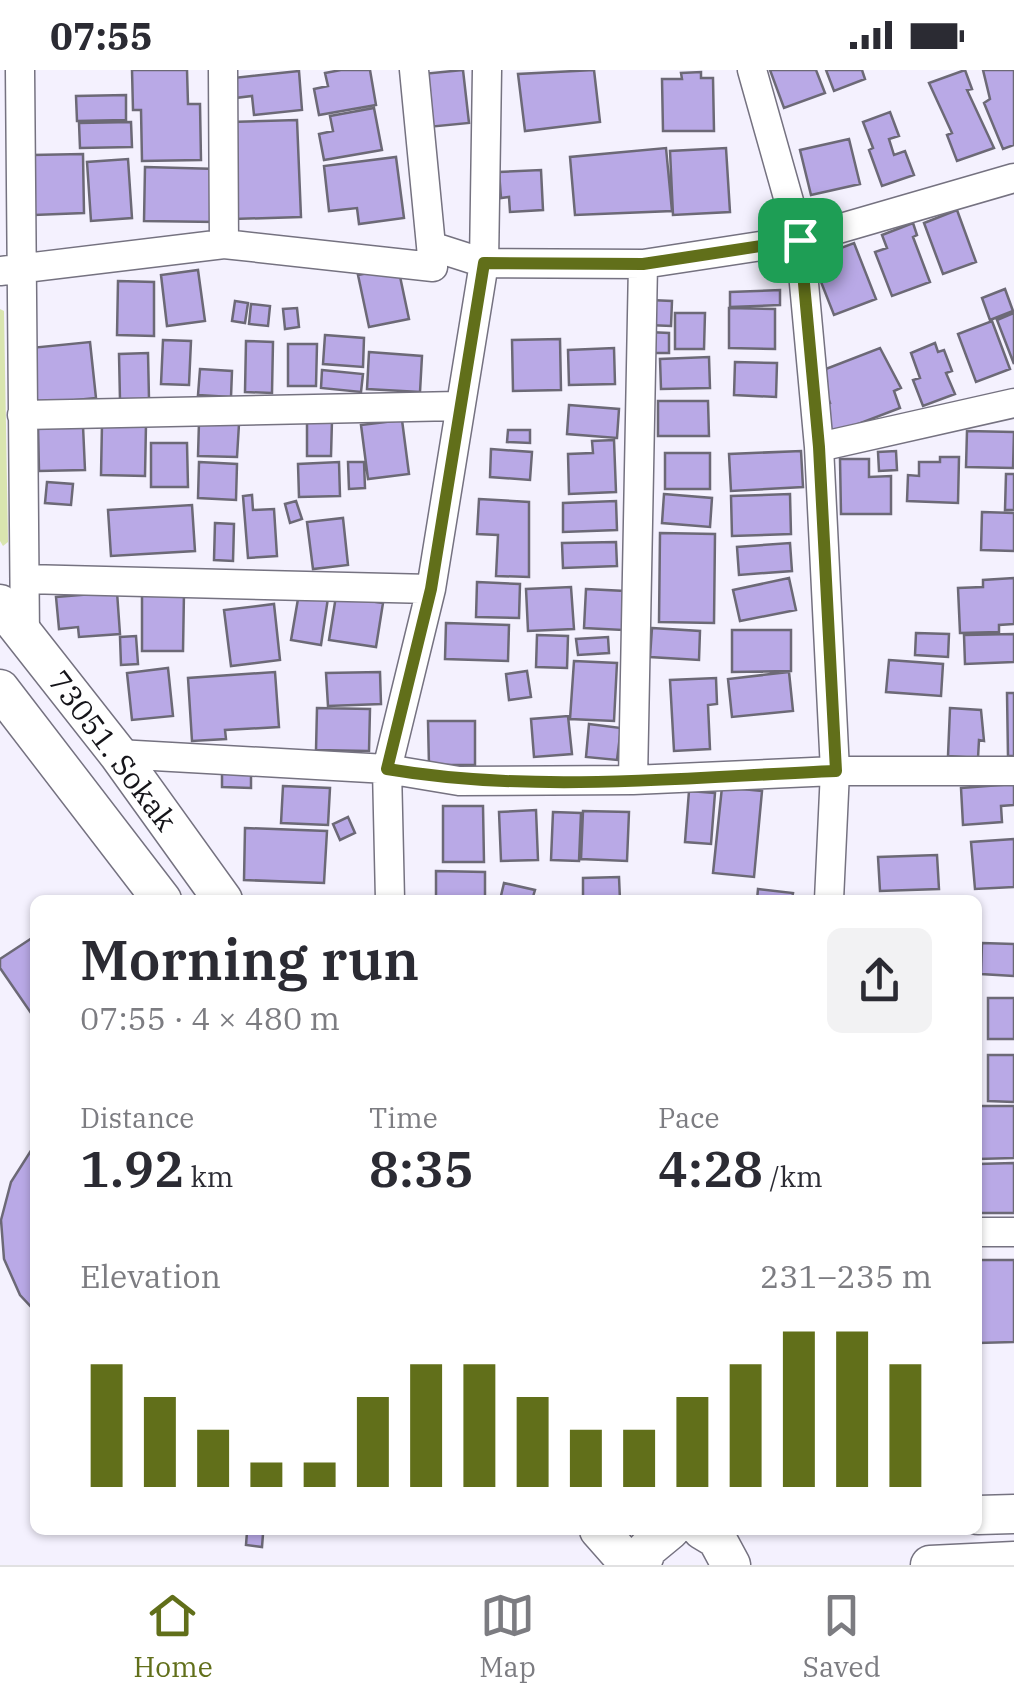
<!DOCTYPE html>
<html lang="en">
<head>
<meta charset="utf-8">
<style>
  body { margin:0; font-family:"IBM Plex Serif",serif; background:#f2f2f3; color:#2b2b33; height:100vh; display:flex; flex-direction:column; font-size:38px; white-space:nowrap }
  * { box-sizing:border-box; margin:0 }
  p { font-size:32px; color:#7c7c81 }
  .icon { flex:none; width:55px; height:55px; fill:none; stroke:currentColor; stroke-width:2; stroke-linecap:round; stroke-linejoin:round }
  .map { position:relative; flex:1; overflow:hidden }
  .sheet { position:absolute; left:30px; top:825px; width:952px; height:640px; display:flex; flex-direction:column; background:#fff; border-radius:15px; box-shadow:0 2px 8px #0004 }
  .sheet>* { flex:none }
  .pin { position:absolute; display:grid; place-items:center; width:85px; height:85px; color:#fff; margin:-42px; border-radius:20px; box-shadow:0 5px 15px #0006 }
  .round { display:grid; place-items:center; flex:none; width:105px; height:105px; border-radius:15px; background:#f2f2f3 }
  .summary { display:flex; align-items:center; justify-content:space-between; height:170px; padding:0 50px }
  h1 { font-size:55px; font-weight:600; line-height:75px }
  .figures { display:grid; grid-template-columns:repeat(3,1fr); gap:15px; height:170px; padding:10px 50px }
  .figures div { display:grid; align-content:center }
  .figures b { font-size:50px; font-weight:600 }
  .figures small { font-size:28px; font-weight:400 }
  .figures p { font-size:28px }
  .chart { height:280px; padding:20px 50px }
  .chart p { display:flex; justify-content:space-between }
  .chart svg { width:100%; height:180px; margin-top:10px; stroke:#616f1a; stroke-width:6 }
  .status { display:flex; justify-content:space-between; align-items:center; height:70px; padding:0 50px; background:#fff; direction:ltr }
  .status svg { height:28px; fill:currentColor }
  .tab-bar { display:flex; justify-content:space-around; align-items:center; height:140px; border-top:2px solid #e1e1e2; background:#fff; font-size:28px; color:#7c7c81 }
  .tab-bar a { display:grid; justify-items:center; gap:5px }
  .tab-bar .selected { color:#616f1a }
  .map>svg:first-child { display:block }
  .green { fill:#d9e5af }
  .building { fill:#b9a9e6; stroke:#6c6976; stroke-width:2.5 }
  .lines { fill:none; stroke-linecap:round; stroke-linejoin:round }
  .street-casing { stroke:#757280; stroke-width:31 }
  .secondary-casing { stroke:#757280; stroke-width:41 }
  .street { stroke:#fff; stroke-width:28 }
  .secondary { stroke:#fff; stroke-width:38 }
  .route-casing { stroke:#fff; stroke-width:20 }
  .route { stroke:#616f1a; stroke-width:12 }
  .labels { text-anchor:middle; stroke-width:8; stroke-linejoin:round; paint-order:stroke }
  .street-label { font-size:30px; fill:#151419; stroke:#fff }
</style>
</head>
<body>
<div class="status"><b>07:55</b><svg viewBox="0 0 49 12"><path d="M0 12V9h3v3zM5 12V6h3v6zM10 12V3h3v9zM15 12V0h3v12zM26 1h20v11H26zM47 4h2v5h-2z"/></svg></div>
<div class="map">
<svg width="1014" height="1495" viewBox="0 0 1014 1495">
  <rect width="100%" height="100%" fill="#f4f1fe"/>
  <path class="green" d="M 0,239 L 4,241 L 8,472 L 3,476 L 0,471 Z"/>
  <path class="building" d="M 132,0 L 187,0 L 188,34 L 200,34 L 201,90 L 142,91 L 141,40 L 133,40 Z
    M 341,0 L 370,0 L 376,35 L 319,45 L 314,19 L 328,16 L 325,3 Z
    M 463,0 L 469,53 L 428,57 L 422,4 Z
    M 594,0 L 600,52 L 525,61 L 518,4 Z
    M 770,0 L 816,0 L 825,23 L 784,38 Z
    M 826,0 L 862,0 L 865,9 L 834,21 Z
    M 965,0 L 972,19 L 967,20 L 994,78 L 957,91 L 947,65 L 952,63 L 929,13 Z
    M 983,0 L 1014,0 L 1014,75 L 1003,79 L 984,33 L 990,29 Z
    M 299,1 L 302,40 L 254,45 L 252,26 L 235,28 L 233,8 Z
    M 701,2 L 701,8 L 713,8 L 714,61 L 663,61 L 662,9 L 682,9 L 681,3 Z
    M 126,25 L 126,50 L 77,51 L 76,26 Z
    M 374,38 L 382,80 L 324,90 L 319,64 L 333,61 L 330,46 Z
    M 890,42 L 899,66 L 889,69 L 894,85 L 905,81 L 914,105 L 882,116 L 869,80 L 873,78 L 863,52 Z
    M 297,50 L 301,147 L 233,149 L 229,52 Z
    M 131,52 L 132,77 L 80,78 L 79,53 Z
    M 849,69 L 860,114 L 811,125 L 800,80 Z
    M 666,78 L 672,141 L 575,145 L 570,87 Z
    M 726,78 L 730,142 L 673,145 L 670,81 Z
    M 83,84 L 84,143 L 34,145 L 32,85 Z
    M 396,87 L 404,148 L 359,154 L 357,138 L 329,141 L 324,96 Z
    M 128,89 L 132,148 L 91,151 L 87,92 Z
    M 145,97 L 218,99 L 217,152 L 144,151 Z
    M 541,100 L 543,140 L 510,142 L 509,127 L 501,128 L 499,102 Z
    M 957,140 L 976,192 L 943,204 L 924,153 Z
    M 913,153 L 917,165 L 913,167 L 930,212 L 892,226 L 875,182 L 887,178 L 882,165 Z
    M 854,173 L 876,229 L 834,245 L 812,189 Z
    M 398,197 L 409,249 L 369,257 L 358,205 Z
    M 198,200 L 205,251 L 167,256 L 161,205 Z
    M 118,211 L 154,212 L 154,266 L 117,265 Z
    M 1005,219 L 1013,241 L 990,250 L 982,228 Z
    M 780,220 L 780,235 L 730,237 L 730,222 Z
    M 650,230 L 672,231 L 671,256 L 648,255 Z
    M 235,231 L 248,233 L 245,253 L 232,251 Z
    M 251,234 L 270,236 L 268,256 L 249,254 Z
    M 297,238 L 299,257 L 285,259 L 283,239 Z
    M 729,238 L 775,239 L 775,279 L 729,278 Z
    M 675,243 L 705,243 L 704,279 L 675,279 Z
    M 1014,243 L 1014,294 L 997,250 Z
    M 992,251 L 1010,299 L 976,312 L 958,264 Z
    M 648,262 L 669,263 L 669,283 L 648,283 Z
    M 325,265 L 364,268 L 363,297 L 323,294 Z
    M 560,269 L 561,320 L 513,321 L 512,270 Z
    M 163,270 L 191,271 L 189,315 L 161,314 Z
    M 246,271 L 273,272 L 272,323 L 245,322 Z
    M 90,272 L 96,328 L 36,334 L 30,278 Z
    M 935,273 L 938,282 L 944,280 L 952,301 L 946,303 L 955,324 L 923,336 L 913,310 L 920,308 L 911,283 Z
    M 288,274 L 317,274 L 316,316 L 288,316 Z
    M 614,278 L 615,314 L 569,315 L 568,280 Z
    M 880,278 L 901,318 L 894,321 L 900,338 L 832,364 L 822,336 L 830,333 L 818,302 Z
    M 369,282 L 422,286 L 420,322 L 367,319 Z
    M 148,283 L 149,329 L 120,330 L 119,284 Z
    M 709,287 L 710,318 L 661,319 L 660,289 Z
    M 735,292 L 777,293 L 776,327 L 734,325 Z
    M 200,299 L 232,301 L 231,327 L 198,325 Z
    M 322,300 L 363,304 L 361,322 L 321,318 Z
    M 658,331 L 708,331 L 709,366 L 658,366 Z
    M 569,335 L 619,339 L 617,368 L 567,364 Z
    M 307,350 L 332,350 L 331,386 L 307,386 Z
    M 402,350 L 409,404 L 368,409 L 361,355 Z
    M 199,352 L 239,354 L 237,387 L 198,386 Z
    M 102,354 L 146,354 L 145,406 L 101,405 Z
    M 83,356 L 85,400 L 39,401 L 38,357 Z
    M 508,360 L 530,360 L 530,373 L 507,372 Z
    M 967,361 L 1014,362 L 1013,398 L 966,397 Z
    M 614,370 L 616,422 L 569,424 L 568,384 L 593,383 L 592,371 Z
    M 151,373 L 187,373 L 188,417 L 151,417 Z
    M 491,379 L 532,382 L 530,410 L 490,407 Z
    M 801,381 L 803,417 L 731,421 L 729,384 Z
    M 896,381 L 897,400 L 879,401 L 878,382 Z
    M 665,383 L 710,383 L 710,419 L 665,419 Z
    M 940,387 L 959,387 L 958,433 L 907,431 L 908,405 L 919,406 L 919,392 L 940,392 Z
    M 840,389 L 869,389 L 869,407 L 891,406 L 891,444 L 841,444 Z
    M 199,392 L 237,394 L 236,430 L 198,428 Z
    M 339,392 L 340,426 L 299,427 L 298,394 Z
    M 348,392 L 364,392 L 365,418 L 349,419 Z
    M 1006,404 L 1014,404 L 1014,440 L 1005,440 Z
    M 47,412 L 73,414 L 71,435 L 45,433 Z
    M 664,424 L 712,428 L 710,457 L 662,453 Z
    M 790,424 L 791,464 L 732,466 L 731,426 Z
    M 252,425 L 253,440 L 274,439 L 277,486 L 248,488 L 243,426 Z
    M 479,429 L 529,432 L 529,507 L 496,506 L 498,465 L 477,464 Z
    M 296,431 L 302,449 L 290,453 L 285,434 Z
    M 616,431 L 617,460 L 563,462 L 563,433 Z
    M 192,435 L 195,481 L 111,486 L 108,440 Z
    M 982,442 L 1014,443 L 1014,481 L 981,480 Z
    M 343,448 L 348,495 L 313,499 L 307,452 Z
    M 215,453 L 234,454 L 233,491 L 214,490 Z
    M 660,463 L 715,464 L 714,553 L 659,552 Z
    M 616,472 L 617,496 L 563,498 L 562,473 Z
    M 790,473 L 792,501 L 739,505 L 737,477 Z
    M 789,508 L 796,540 L 740,551 L 733,520 Z
    M 1014,508 L 1014,554 L 999,555 L 999,562 L 960,563 L 958,518 L 983,517 L 983,510 Z
    M 477,512 L 520,514 L 519,548 L 476,547 Z
    M 571,517 L 574,559 L 528,561 L 526,519 Z
    M 586,519 L 625,521 L 623,560 L 584,558 Z
    M 117,522 L 120,564 L 79,567 L 78,557 L 59,559 L 56,527 Z
    M 142,522 L 184,522 L 183,581 L 142,581 Z
    M 299,523 L 328,528 L 321,575 L 291,570 Z
    M 336,526 L 383,533 L 376,577 L 329,570 Z
    M 274,534 L 280,590 L 231,596 L 224,540 Z
    M 446,553 L 509,555 L 508,591 L 445,589 Z
    M 652,558 L 700,561 L 699,590 L 650,587 Z
    M 732,560 L 791,560 L 791,601 L 732,602 Z
    M 916,563 L 949,564 L 948,587 L 915,585 Z
    M 1014,564 L 1014,592 L 965,594 L 964,565 Z
    M 537,565 L 568,566 L 567,598 L 536,597 Z
    M 136,566 L 138,594 L 121,595 L 120,567 Z
    M 608,567 L 609,583 L 578,585 L 576,569 Z
    M 889,590 L 943,594 L 941,626 L 886,622 Z
    M 574,591 L 617,593 L 614,651 L 570,649 Z
    M 168,598 L 173,646 L 132,650 L 127,603 Z
    M 527,601 L 531,627 L 509,630 L 506,604 Z
    M 275,602 L 279,657 L 225,660 L 226,669 L 192,671 L 188,608 Z
    M 380,602 L 381,634 L 328,636 L 326,603 Z
    M 789,602 L 793,641 L 732,647 L 728,609 Z
    M 716,608 L 717,634 L 708,635 L 710,679 L 674,681 L 670,610 Z
    M 1007,623 L 1014,623 L 1014,686 L 1008,686 Z
    M 317,638 L 370,639 L 369,681 L 316,680 Z
    M 950,638 L 981,640 L 984,671 L 979,670 L 978,688 L 948,686 Z
    M 568,646 L 572,684 L 534,687 L 531,649 Z
    M 428,651 L 475,651 L 475,695 L 429,695 Z
    M 589,654 L 621,658 L 617,690 L 586,687 Z
    M 222,697 L 251,697 L 251,718 L 222,717 Z
    M 1014,714 L 1014,735 L 1001,736 L 1002,752 L 963,755 L 961,718 Z
    M 283,716 L 330,718 L 328,755 L 281,753 Z
    M 722,717 L 762,721 L 754,807 L 713,803 Z
    M 689,721 L 715,723 L 711,774 L 685,772 Z
    M 443,736 L 483,736 L 484,792 L 443,792 Z
    M 536,740 L 538,790 L 501,791 L 499,742 Z
    M 583,741 L 629,742 L 627,791 L 581,789 Z
    M 553,742 L 581,743 L 579,791 L 551,790 Z
    M 348,747 L 355,763 L 340,770 L 333,754 Z
    M 245,758 L 327,761 L 324,813 L 244,810 Z
    M 1014,769 L 1014,817 L 975,819 L 971,772 Z
    M 937,785 L 939,819 L 880,821 L 878,787 Z
    M 436,801 L 485,802 L 485,830 L 436,830 Z
    M 619,807 L 620,830 L 583,830 L 583,808 Z
    M 504,813 L 535,820 L 532,830 L 500,830 Z
    M 758,819 L 793,823 L 792,830 L 757,830 Z
    M 35,866 L 35,945 L 33,946 L 0,898 L 0,889 Z
    M 982,873 L 1014,874 L 1014,906 L 981,904 Z
    M 988,928 L 1014,928 L 1014,969 L 988,969 Z
    M 988,985 L 1014,985 L 1014,1032 L 988,1031 Z
    M 978,1036 L 1014,1036 L 1014,1088 L 978,1089 Z
    M 32,1079 L 35,1082 L 35,1241 L 20,1225 L 4,1189 L 1,1150 L 11,1112 Z
    M 1014,1093 L 1014,1143 L 978,1143 L 978,1094 Z
    M 978,1190 L 1014,1190 L 1014,1272 L 978,1273 Z
    M 247,1462 L 263,1464 L 262,1477 L 246,1475 Z"/>
  <g class="lines">
    <g class="street-casing">
      <path id="street" d="M 20,0 L 25,568
        M 223,0 L 224,174
        M 414,0 L 431,176
        M 752,0 L 800,170 L 819,377 L 835,701 L 829,830
        M 0,201 L 224,174 L 433,197 L 431,176 L 484,193 L 643,194 L 800,170 L 1014,108
        M 22,345 L 458,336
        M 819,377 L 1014,333
        M 25,509 L 431,519
        M 118,684 L 387,699 L 459,711 L 633,710 L 835,701 L 1014,701
        M 633,710 L 643,194
        M 390,830 L 387,699 L 431,519 L 484,193 L 487,0
        M 978,1162 L 1014,1162"/>
    </g>
    <g class="secondary-casing">
      <path id="secondary" d="M 0,534 L 118,684 L 223,830
        M 0,619 L 162,830
        M 978,1445 L 1014,1444
        M 599,1460 L 630,1495
        M 702,1460 L 717,1469 L 731,1495
        M 641,1495 L 647,1479 L 670,1460
        M 930,1495 L 1014,1491"/>
    </g>
    <use href="#street" class="street"/>
    <use href="#secondary" class="secondary"/>
  </g>
  <g class="lines">
    <g class="route-casing">
      <path id="route" d="M 800,170 L 819,377 L 836,701 C 687,707 533,724 387,699 L 431,519 L 484,193 L 643,194 Z"/>
    </g>
    <use href="#route" class="route"/>
  </g>
  <g class="labels">
    <g class="street-label">
      <text transform="translate(112 681) rotate(53)" y="10">73051. Sokak</text>
    </g>
  </g>
</svg>
<div class="pin" style="left:800px;top:170px;background:#1e9e55"><svg class="icon" aria-label="arrive" viewBox="0 0 24 24"><path d="M6 21V4h12l-3 4 3 4H6"/></svg></div>
<section class="sheet">
<div class="summary"><div><h1>Morning run</h1><p>07:55 · 4 × 480 m</p></div><a class="round"><svg class="icon" aria-label="share" viewBox="0 0 24 24"><path d="M12 15V3M7 8l5-5 5 5M5 13v7h14v-7"/></svg></a></div>
<div class="figures">
<div><p>Distance</p><b>1.92<small> km</small></b></div>
<div><p>Time</p><b>8:35</b></div>
<div><p>Pace</p><b>4:28<small> /km</small></b></div>
</div>
<div class="chart"><p><span>Elevation</span>231–235 m</p>
<svg viewBox="0 0 160 44" preserveAspectRatio="none"><path d="M5 44V14M15 44V22M25 44V30M35 44V38M45 44V38M55 44V22M65 44V14M75 44V14M85 44V22M95 44V30M105 44V30M115 44V22M125 44V14M135 44V6M145 44V6M155 44V14"/></svg>
</div>
</section>
</div>
<nav class="tab-bar">
<a class="selected"><svg class="icon" aria-label="home" viewBox="0 0 24 24"><path d="M3 11l9-7 9 7M6 9v11h12V9"/></svg>Home</a>
<a><svg class="icon" aria-label="map" viewBox="0 0 24 24"><path d="M3 6l6-2 6 2 6-2v14l-6 2-6-2-6 2zM9 4v14M15 6v14"/></svg>Map</a>
<a><svg class="icon" aria-label="saved" viewBox="0 0 24 24"><path d="M7 4h10v16l-5-4-5 4z"/></svg>Saved</a>
</nav>
</body>
</html>
